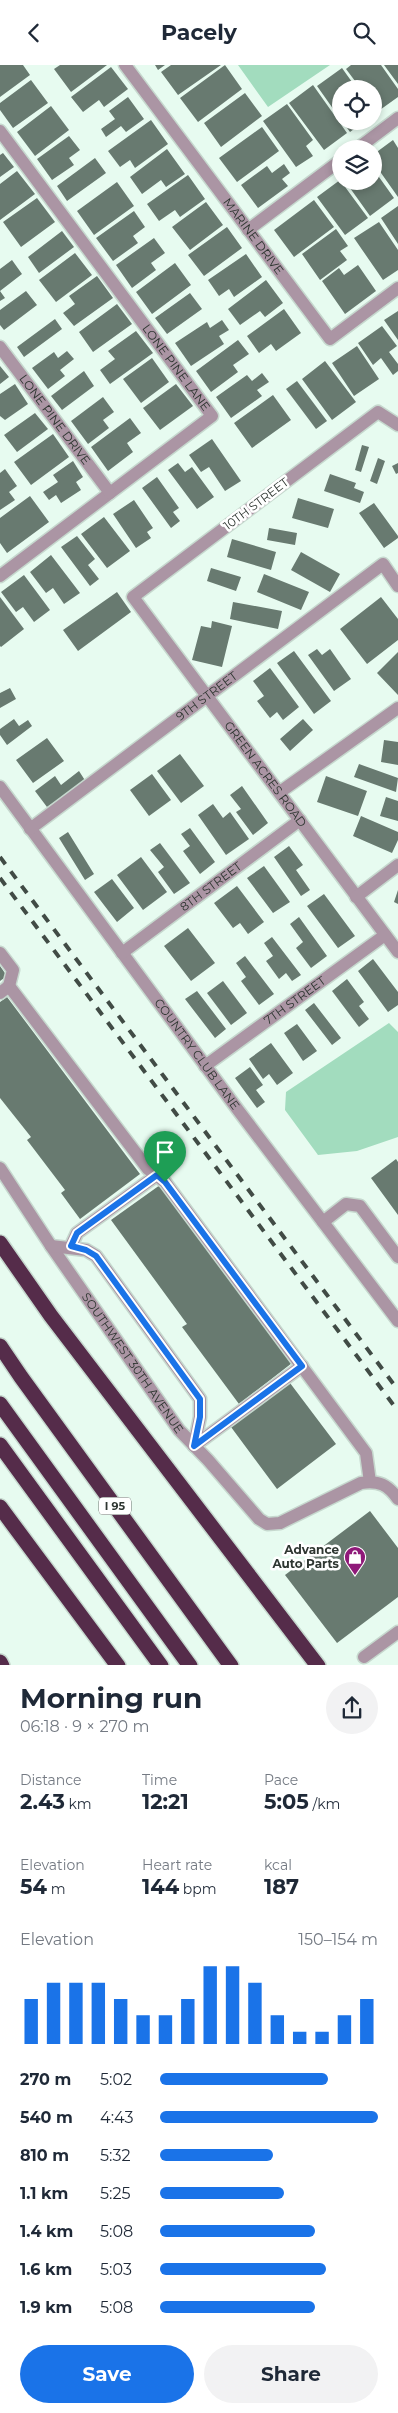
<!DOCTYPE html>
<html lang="en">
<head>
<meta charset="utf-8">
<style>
  body { margin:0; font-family:Montserrat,sans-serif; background:#f2f2f3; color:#1f2937; height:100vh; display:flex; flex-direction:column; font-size:19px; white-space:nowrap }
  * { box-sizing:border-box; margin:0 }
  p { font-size:16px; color:#747a83 }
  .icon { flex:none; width:28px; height:28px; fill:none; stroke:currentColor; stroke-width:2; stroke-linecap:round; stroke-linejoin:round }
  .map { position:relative; height:1600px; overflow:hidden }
  .sheet { display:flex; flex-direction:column; background:#fff; flex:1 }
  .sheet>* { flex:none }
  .buttons { position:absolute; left:332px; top:15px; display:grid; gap:10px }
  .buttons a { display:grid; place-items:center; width:50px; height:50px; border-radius:50%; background:#fff; box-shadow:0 2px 8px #0003; font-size:25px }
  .pin { position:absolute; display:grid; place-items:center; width:42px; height:42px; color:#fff; margin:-51px -21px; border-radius:50% 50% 50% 0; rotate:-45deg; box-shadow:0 0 5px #0007 }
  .pin .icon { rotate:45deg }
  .round { display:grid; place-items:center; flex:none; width:52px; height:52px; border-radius:26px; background:#f2f2f3 }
  .head { display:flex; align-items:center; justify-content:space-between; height:85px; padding:0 20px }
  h1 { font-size:28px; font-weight:700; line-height:38px }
  .metrics { display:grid; grid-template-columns:repeat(3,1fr); gap:8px; height:85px; padding:5px 20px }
  .metrics div { display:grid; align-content:center }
  .metrics b { font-size:21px; font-weight:700 }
  .metrics small { font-size:14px; font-weight:400 }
  .metrics p { font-size:14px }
  .chart { height:140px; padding:10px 20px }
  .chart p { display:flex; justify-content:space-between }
  .chart svg { width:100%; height:90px; margin-top:5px; stroke:#1a73e8; stroke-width:6 }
  .action { display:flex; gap:10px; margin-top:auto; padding:10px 20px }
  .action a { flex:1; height:58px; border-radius:30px; background:#1a73e8; color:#fff; font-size:20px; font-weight:700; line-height:58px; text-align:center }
  .action a+a { background:#f2f2f3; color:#1f2937 }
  ul { padding:0 20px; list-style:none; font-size:16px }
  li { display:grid; grid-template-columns:80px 60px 1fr; align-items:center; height:38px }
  li i { height:12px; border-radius:6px; background:#1a73e8 }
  header { display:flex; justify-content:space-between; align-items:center; height:65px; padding:0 20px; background:#fff; font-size:22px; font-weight:700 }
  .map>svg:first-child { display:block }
  .water { fill:#a2dcbe }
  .building { fill:#687a70 }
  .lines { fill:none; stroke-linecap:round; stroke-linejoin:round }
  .minor-casing { stroke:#c6d8ce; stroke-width:15 }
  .highway-casing { stroke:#c6d8ce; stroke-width:18 }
  .minor { stroke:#ab95a4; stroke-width:12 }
  .highway { stroke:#552c4a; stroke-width:15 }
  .rail { stroke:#414b45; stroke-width:4; stroke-dasharray:9 9; stroke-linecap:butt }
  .route-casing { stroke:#fff; stroke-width:10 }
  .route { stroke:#1a73e8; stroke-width:6 }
  .labels { text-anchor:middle; stroke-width:5; stroke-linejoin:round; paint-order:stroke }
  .shield { fill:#fff; stroke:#6d726f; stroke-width:1 }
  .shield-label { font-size:11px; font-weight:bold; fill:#2e3631 }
  .street-label { font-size:12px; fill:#2e3631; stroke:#fff }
  .poi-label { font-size:12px; font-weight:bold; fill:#2e3631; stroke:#fff; text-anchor:end }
</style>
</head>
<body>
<header><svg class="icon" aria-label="back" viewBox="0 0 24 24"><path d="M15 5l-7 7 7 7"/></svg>Pacely<svg class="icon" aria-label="search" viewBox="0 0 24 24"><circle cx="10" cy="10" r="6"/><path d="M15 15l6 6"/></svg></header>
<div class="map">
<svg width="398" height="1601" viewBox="0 0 398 1601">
  <rect width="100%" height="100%" fill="#e7fbf0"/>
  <path class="water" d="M 238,0 L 330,0 L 268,42 Z
    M 389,958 L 398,967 L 398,1072 L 357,1086 L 318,1090 L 285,1045 L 286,1027 Z"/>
  <path class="building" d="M 0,0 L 23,0 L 30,10 L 0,32 Z
    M 60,0 L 107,0 L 71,27 L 54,4 Z
    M 155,0 L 165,0 L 158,5 Z
    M 171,0 L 221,0 L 178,30 L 161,7 Z
    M 225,0 L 242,24 L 198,57 L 180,33 Z
    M 351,0 L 381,0 L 398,24 L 398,32 L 377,47 L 374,42 L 374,24 L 361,24 L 346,4 Z
    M 384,0 L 398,0 L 398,19 Z
    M 111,2 L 128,24 L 104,42 L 99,35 L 83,47 L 71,32 Z
    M 342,3 L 357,24 L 341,24 L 341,55 L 317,21 Z
    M 31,15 L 48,38 L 13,63 L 0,45 L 0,38 Z
    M 313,20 L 347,68 L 324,85 L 289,38 Z
    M 245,28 L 262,51 L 221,82 L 204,58 Z
    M 128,32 L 144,54 L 126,67 L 121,61 L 106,72 L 101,64 L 115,54 L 109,46 Z
    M 287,39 L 313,75 L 306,81 L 313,91 L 296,102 L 263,56 Z
    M 51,41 L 69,65 L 35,91 L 17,67 Z
    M 151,55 L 168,79 L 135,103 L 130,95 L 120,102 L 108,86 Z
    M 342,56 L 365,56 L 350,67 Z
    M 262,62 L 279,86 L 237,117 L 219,93 Z
    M 69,71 L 80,85 L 69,93 L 74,100 L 52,115 L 37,94 Z
    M 393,75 L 398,83 L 398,132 L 374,98 L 374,89 Z
    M 167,84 L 185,109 L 166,122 L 161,115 L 142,129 L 130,112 Z
    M 3,88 L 14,102 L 0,112 L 0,90 Z
    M 95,93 L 106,108 L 67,136 L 57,121 Z
    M 284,99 L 290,108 L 282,114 L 288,121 L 258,143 L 241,120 L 267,101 L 272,108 Z
    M 374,105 L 394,133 L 370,151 L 345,116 L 374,116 Z
    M 17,106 L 35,129 L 0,155 L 0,119 Z
    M 188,110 L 205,134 L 180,152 L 175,145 L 159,156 L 147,139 Z
    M 340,115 L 368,153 L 345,170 L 317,132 Z
    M 117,117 L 134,141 L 94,170 L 77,146 Z
    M 37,133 L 55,157 L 21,182 L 3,157 Z
    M 314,135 L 334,162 L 294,192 L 274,165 Z
    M 206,137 L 223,160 L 190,185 L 172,162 Z
    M 398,141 L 398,179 L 381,153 Z
    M 134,146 L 145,162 L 133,171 L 138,178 L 113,196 L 96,173 Z
    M 379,157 L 398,185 L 398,205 L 383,215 L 354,173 Z
    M 227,162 L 242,183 L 204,211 L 188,190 Z
    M 336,164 L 348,181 L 340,186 L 347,195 L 320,215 L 302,189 Z
    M 62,166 L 74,182 L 39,208 L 28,192 Z
    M 154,173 L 165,188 L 151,198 L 156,205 L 132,223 L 116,200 Z
    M 75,188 L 92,210 L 56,237 L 39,215 Z
    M 246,189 L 262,212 L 234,232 L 229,224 L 219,231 L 208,215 Z
    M 12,195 L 22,209 L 0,226 L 5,233 L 0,236 L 0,204 Z
    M 175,198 L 191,220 L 152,249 L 136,227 Z
    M 358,200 L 376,226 L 345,249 L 322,216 L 339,203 L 344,210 Z
    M 97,211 L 113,233 L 74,261 L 63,248 L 75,239 L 69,231 Z
    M 266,215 L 283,238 L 265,252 L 260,246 L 240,260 L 228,244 Z
    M 26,226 L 37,240 L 4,265 L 0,260 L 0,245 Z
    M 190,228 L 202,244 L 167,269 L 155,253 Z
    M 117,239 L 132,259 L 93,287 L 79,267 Z
    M 284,244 L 301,268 L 276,286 L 271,279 L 259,288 L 247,271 Z
    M 398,246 L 398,275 L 384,255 Z
    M 55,254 L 62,264 L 24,292 L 17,282 Z
    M 222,255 L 229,265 L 219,271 L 224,279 L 191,301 L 175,278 L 207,257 L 210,263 Z
    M 382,261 L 397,281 L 389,287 L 398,299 L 398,306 L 393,310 L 381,293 L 373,300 L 358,278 Z
    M 136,266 L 153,288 L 110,319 L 100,305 L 115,294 L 108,286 Z
    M 238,275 L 249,289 L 233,300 L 238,307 L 211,327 L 196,306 Z
    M 357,281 L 379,314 L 354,331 L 332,298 Z
    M 67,286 L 74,294 L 60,305 L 65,311 L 48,324 L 32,303 L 54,287 L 58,293 Z
    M 152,293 L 169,317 L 141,338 L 123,314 Z
    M 325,296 L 356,337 L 332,355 L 302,314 Z
    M 0,301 L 9,312 L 0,319 Z
    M 84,306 L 94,321 L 62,345 L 51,331 Z
    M 262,308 L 269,317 L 257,325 L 262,331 L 231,353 L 216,332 L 247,310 L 252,316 Z
    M 297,316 L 327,356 L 316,364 L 286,324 Z
    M 15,319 L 28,339 L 5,355 L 0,351 L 0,329 Z
    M 176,319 L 193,341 L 160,365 L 143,343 Z
    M 273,330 L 291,355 L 252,383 L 234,358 Z
    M 103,332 L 114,347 L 103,355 L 109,363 L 88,379 L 71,356 Z
    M 35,348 L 48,364 L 17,387 L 4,370 Z
    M 130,353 L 141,368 L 127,378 L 133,387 L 108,406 L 91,382 Z
    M 53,369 L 69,392 L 31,420 L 14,397 Z
    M 212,374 L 241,416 L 225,426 L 209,402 L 201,407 L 189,390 Z
    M 362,380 L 369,382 L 361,407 L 355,405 Z
    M 378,393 L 385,396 L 377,419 L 370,416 Z
    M 73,396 L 83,412 L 76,417 L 81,425 L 61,438 L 56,430 L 49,435 L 43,427 L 58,417 L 53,410 Z
    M 178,398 L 185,407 L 192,402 L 214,432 L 197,444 L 168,405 Z
    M 398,398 L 398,408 L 396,409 L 392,401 Z
    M 5,404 L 17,421 L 9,427 L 15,435 L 0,445 L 0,408 Z
    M 330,409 L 356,418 L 354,423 L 364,427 L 360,438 L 324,426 Z
    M 157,412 L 179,443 L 173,447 L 180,456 L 171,463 L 142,423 Z
    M 30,431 L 49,457 L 7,488 L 0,478 L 0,453 Z
    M 298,433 L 334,444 L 328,463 L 292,453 Z
    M 134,435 L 153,463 L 147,467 L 151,473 L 136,483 L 113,449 Z
    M 374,438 L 398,471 L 398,473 L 384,483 L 359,448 Z
    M 104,452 L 130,486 L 107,503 L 81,469 Z
    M 269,463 L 297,468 L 295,480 L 267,475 Z
    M 77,471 L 95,494 L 88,500 L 99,514 L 90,521 L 61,482 Z
    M 232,474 L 276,487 L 271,505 L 227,492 Z
    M 301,487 L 340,509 L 330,527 L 291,505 Z
    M 51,490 L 80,528 L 64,539 L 53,523 L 46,528 L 30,507 Z
    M 211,503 L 241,512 L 236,526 L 207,516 Z
    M 264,509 L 309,527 L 301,545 L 257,527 Z
    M 24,510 L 50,545 L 34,557 L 23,542 L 16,547 L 1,527 Z
    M 117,527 L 131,547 L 78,586 L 63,565 Z
    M 0,532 L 24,564 L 1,582 L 0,581 Z
    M 381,532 L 398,554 L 398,575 L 367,599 L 340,564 Z
    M 233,537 L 282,546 L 278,564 L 230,554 Z
    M 212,556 L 232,561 L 222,602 L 192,595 L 201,561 L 211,563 Z
    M 317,584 L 322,590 L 330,584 L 351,614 L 334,626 L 308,590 Z
    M 294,586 L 331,636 L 314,649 L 277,598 Z
    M 398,587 L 398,630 L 377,608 Z
    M 270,603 L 299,642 L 283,655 L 277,647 L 270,653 L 257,636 L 264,631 L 253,616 Z
    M 10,623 L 16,634 L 0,643 L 0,628 Z
    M 14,654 L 19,661 L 28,655 L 32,661 L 7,680 L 0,670 L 0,664 Z
    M 303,654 L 313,665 L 290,686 L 280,674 Z
    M 47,673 L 64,696 L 33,718 L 16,695 Z
    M 384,675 L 398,677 L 398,700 L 381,697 Z
    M 180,689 L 204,721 L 181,738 L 157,706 Z
    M 359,699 L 398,713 L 396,727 L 354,712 Z
    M 79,706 L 88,720 L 59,742 L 56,736 L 47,742 L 35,726 L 55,711 L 61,720 Z
    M 152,709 L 171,735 L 149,751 L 130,725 Z
    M 326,711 L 367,726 L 358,751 L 317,737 Z
    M 242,721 L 268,758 L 253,770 L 236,747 L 241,744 L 230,730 Z
    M 386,732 L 398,736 L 398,756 L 380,751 Z
    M 213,739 L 223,753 L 230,747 L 249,774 L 226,790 L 198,750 Z
    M 361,751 L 398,767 L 398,775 L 392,788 L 353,771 Z
    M 190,763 L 215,797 L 200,809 L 183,786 L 190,781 L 181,769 Z
    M 68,767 L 94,809 L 85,815 L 59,773 Z
    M 160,778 L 190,818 L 174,829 L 158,807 L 164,802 L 150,785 Z
    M 289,781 L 303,800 L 296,805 L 310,825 L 301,831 L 274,792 Z
    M 141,792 L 167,827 L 143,845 L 117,810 Z
    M 264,801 L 290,837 L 273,848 L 247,813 Z
    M 112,814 L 134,843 L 117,857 L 94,827 Z
    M 237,821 L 264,857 L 248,869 L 240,858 L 233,863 L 214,838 Z
    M 398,825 L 398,839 L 394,837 Z
    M 324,829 L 355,871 L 338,883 L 307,841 Z
    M 299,852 L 327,891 L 311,903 L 296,883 L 303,877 L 290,859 Z
    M 188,863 L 215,898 L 191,916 L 164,881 Z
    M 272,872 L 301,910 L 292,916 L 286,908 L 279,914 L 266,896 L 273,891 L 264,878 Z
    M 245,891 L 274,929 L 259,940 L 241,916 L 246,912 L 236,898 Z
    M 373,894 L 398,927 L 398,940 L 388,947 L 358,906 Z
    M 0,901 L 7,911 L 0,916 Z
    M 347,914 L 364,937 L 359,941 L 369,954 L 359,962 L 332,926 Z
    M 223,916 L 247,948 L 231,960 L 207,928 Z
    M 197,926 L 226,964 L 215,973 L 185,934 Z
    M 7,932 L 140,1109 L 80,1154 L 61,1128 L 65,1125 L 27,1075 L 31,1072 L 0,1033 L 0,937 Z
    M 314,938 L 341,973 L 332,980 L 305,945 Z
    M 297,959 L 317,986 L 303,996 L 284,968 Z
    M 271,978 L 293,1008 L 277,1020 L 269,1009 L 263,1014 L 249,994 Z
    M 250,1002 L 263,1020 L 256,1025 L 265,1037 L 257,1043 L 235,1013 Z
    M 396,1094 L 398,1097 L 398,1150 L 371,1113 Z
    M 160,1120 L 292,1298 L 239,1339 L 182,1262 L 187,1259 L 111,1155 Z
    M 290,1318 L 336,1379 L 277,1424 L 231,1362 Z
    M 370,1446 L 398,1483 L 398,1532 L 337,1578 L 285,1510 Z"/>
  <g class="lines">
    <g class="minor-casing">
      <g id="minor">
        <path id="s1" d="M 125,0 L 330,274 L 398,223"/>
        <path id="s2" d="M 0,66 L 212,351 L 0,511"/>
        <path d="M 357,84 L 398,53"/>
        <path d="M 248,165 L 341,95"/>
        <path id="s3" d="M 0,282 L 110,428"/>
        <path id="s4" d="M 398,360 L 378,347 L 133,532 L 398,887"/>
        <path id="s5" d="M 0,722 L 238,1045 L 398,1256"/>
        <path d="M 280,727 L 398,643"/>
        <path id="s6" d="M 30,764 L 383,499 L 398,521"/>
        <path d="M 356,832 L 398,800"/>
        <path d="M 0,888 L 13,905 L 9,921"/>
        <path id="s7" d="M 122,888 L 300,755"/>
        <path d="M 0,928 L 9,921 L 148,1104 L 165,1117 L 366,1388 L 370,1417"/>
        <path id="s8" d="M 205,1001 L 385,870"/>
        <path id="s9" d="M 0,1103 L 51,1181 L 179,1365 L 208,1395 L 259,1454 L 267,1459 L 280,1458 L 361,1418 C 379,1415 388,1420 398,1434"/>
        <path d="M 323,1157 L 346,1139 L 360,1141 L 398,1192"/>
        <path d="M 51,1181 L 86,1185 L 96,1191 L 200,1334 L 200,1352 L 194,1381"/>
        <path d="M 71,1181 L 77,1168 L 157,1110"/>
        <path d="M 194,1381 L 302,1301"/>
        <path d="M 364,1592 L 398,1567"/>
      </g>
    </g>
    <g class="highway-casing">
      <path id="highway" d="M 0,1178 L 51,1251 L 318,1601
        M 0,1281 L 21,1312 L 231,1601
        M 0,1339 L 190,1601
        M 0,1380 L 161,1601
        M 0,1442 L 118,1601
        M 0,1597 L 2,1601"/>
    </g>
    <use href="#minor" class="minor"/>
    <use href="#highway" class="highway"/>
    <path class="rail" d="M 0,792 L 398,1325
      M 0,813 L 398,1346"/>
  </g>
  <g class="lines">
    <g class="route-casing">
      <path id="route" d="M 157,1110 L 165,1117 L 302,1301 L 194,1381 L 200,1352 L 200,1334 L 96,1191 L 86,1185 L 71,1181 L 77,1168 Z"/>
    </g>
    <use href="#route" class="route"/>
  </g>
  <defs>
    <g id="shop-pin" transform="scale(1.125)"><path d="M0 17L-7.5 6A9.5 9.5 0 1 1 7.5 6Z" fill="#8f1979" stroke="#fff"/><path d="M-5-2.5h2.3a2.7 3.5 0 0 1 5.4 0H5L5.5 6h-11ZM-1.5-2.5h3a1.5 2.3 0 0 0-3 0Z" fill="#fff"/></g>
  </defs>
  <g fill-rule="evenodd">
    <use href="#shop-pin" x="355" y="1492"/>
  </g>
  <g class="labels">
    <rect class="shield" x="99" y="1432.5" width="32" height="17" rx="4"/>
    <g class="shield-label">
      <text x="115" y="1445">I 95</text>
    </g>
    <g class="street-label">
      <text dy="4" stroke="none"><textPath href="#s1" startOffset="214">MARINE DRIVE</textPath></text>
      <text dy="4" stroke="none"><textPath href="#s2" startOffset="295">LONE PINE LANE</textPath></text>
      <text dy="4" stroke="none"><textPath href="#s3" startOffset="91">LONE PINE DRIVE</textPath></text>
      <text transform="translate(256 439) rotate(-37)" y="4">10TH STREET</text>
      <text dy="4" stroke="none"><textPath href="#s6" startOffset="221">9TH STREET</textPath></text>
      <text dy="4" stroke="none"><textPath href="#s4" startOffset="552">GREEN ACRES ROAD</textPath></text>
      <text dy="4" stroke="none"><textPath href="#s7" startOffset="111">8TH STREET</textPath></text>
      <text dy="4" stroke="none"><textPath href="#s8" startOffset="111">7TH STREET</textPath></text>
      <text dy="4" stroke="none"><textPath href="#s5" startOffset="332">COUNTRY CLUB LANE</textPath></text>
      <text dy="4" stroke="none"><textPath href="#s9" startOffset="236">SOUTHWEST 30TH AVENUE</textPath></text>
    </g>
    <g class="poi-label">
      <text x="339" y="1489">Advance<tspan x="339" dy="14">Auto Parts</tspan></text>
    </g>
  </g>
</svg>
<div class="buttons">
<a><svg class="icon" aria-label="locate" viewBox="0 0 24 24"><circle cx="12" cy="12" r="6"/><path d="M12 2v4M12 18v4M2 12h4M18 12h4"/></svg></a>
<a><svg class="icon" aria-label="layers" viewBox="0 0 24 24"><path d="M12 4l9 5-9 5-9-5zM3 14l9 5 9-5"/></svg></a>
</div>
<div class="pin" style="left:165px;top:1117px;background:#1e9e55"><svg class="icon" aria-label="arrive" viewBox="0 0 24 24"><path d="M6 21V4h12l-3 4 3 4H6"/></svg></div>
</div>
<section class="sheet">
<div class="head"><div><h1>Morning run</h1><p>06:18 · 9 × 270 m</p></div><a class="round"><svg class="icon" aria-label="share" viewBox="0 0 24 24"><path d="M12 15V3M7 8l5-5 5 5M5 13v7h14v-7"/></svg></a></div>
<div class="metrics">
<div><p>Distance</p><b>2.43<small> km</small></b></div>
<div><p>Time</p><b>12:21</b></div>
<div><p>Pace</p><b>5:05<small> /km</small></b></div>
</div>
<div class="metrics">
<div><p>Elevation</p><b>54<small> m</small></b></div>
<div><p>Heart rate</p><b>144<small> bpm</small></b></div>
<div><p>kcal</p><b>187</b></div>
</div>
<div class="chart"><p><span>Elevation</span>150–154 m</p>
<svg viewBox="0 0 160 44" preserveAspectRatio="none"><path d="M5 44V22M15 44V14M25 44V14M35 44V14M45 44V22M55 44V30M65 44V30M75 44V22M85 44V6M95 44V6M105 44V14M115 44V30M125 44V38M135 44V38M145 44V30M155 44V22"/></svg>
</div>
<ul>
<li><b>270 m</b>5:02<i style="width:77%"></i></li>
<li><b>540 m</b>4:43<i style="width:100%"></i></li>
<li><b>810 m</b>5:32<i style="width:52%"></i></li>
<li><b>1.1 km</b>5:25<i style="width:57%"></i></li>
<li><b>1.4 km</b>5:08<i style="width:71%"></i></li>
<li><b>1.6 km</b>5:03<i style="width:76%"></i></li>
<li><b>1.9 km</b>5:08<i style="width:71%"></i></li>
</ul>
<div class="action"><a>Save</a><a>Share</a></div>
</section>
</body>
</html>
